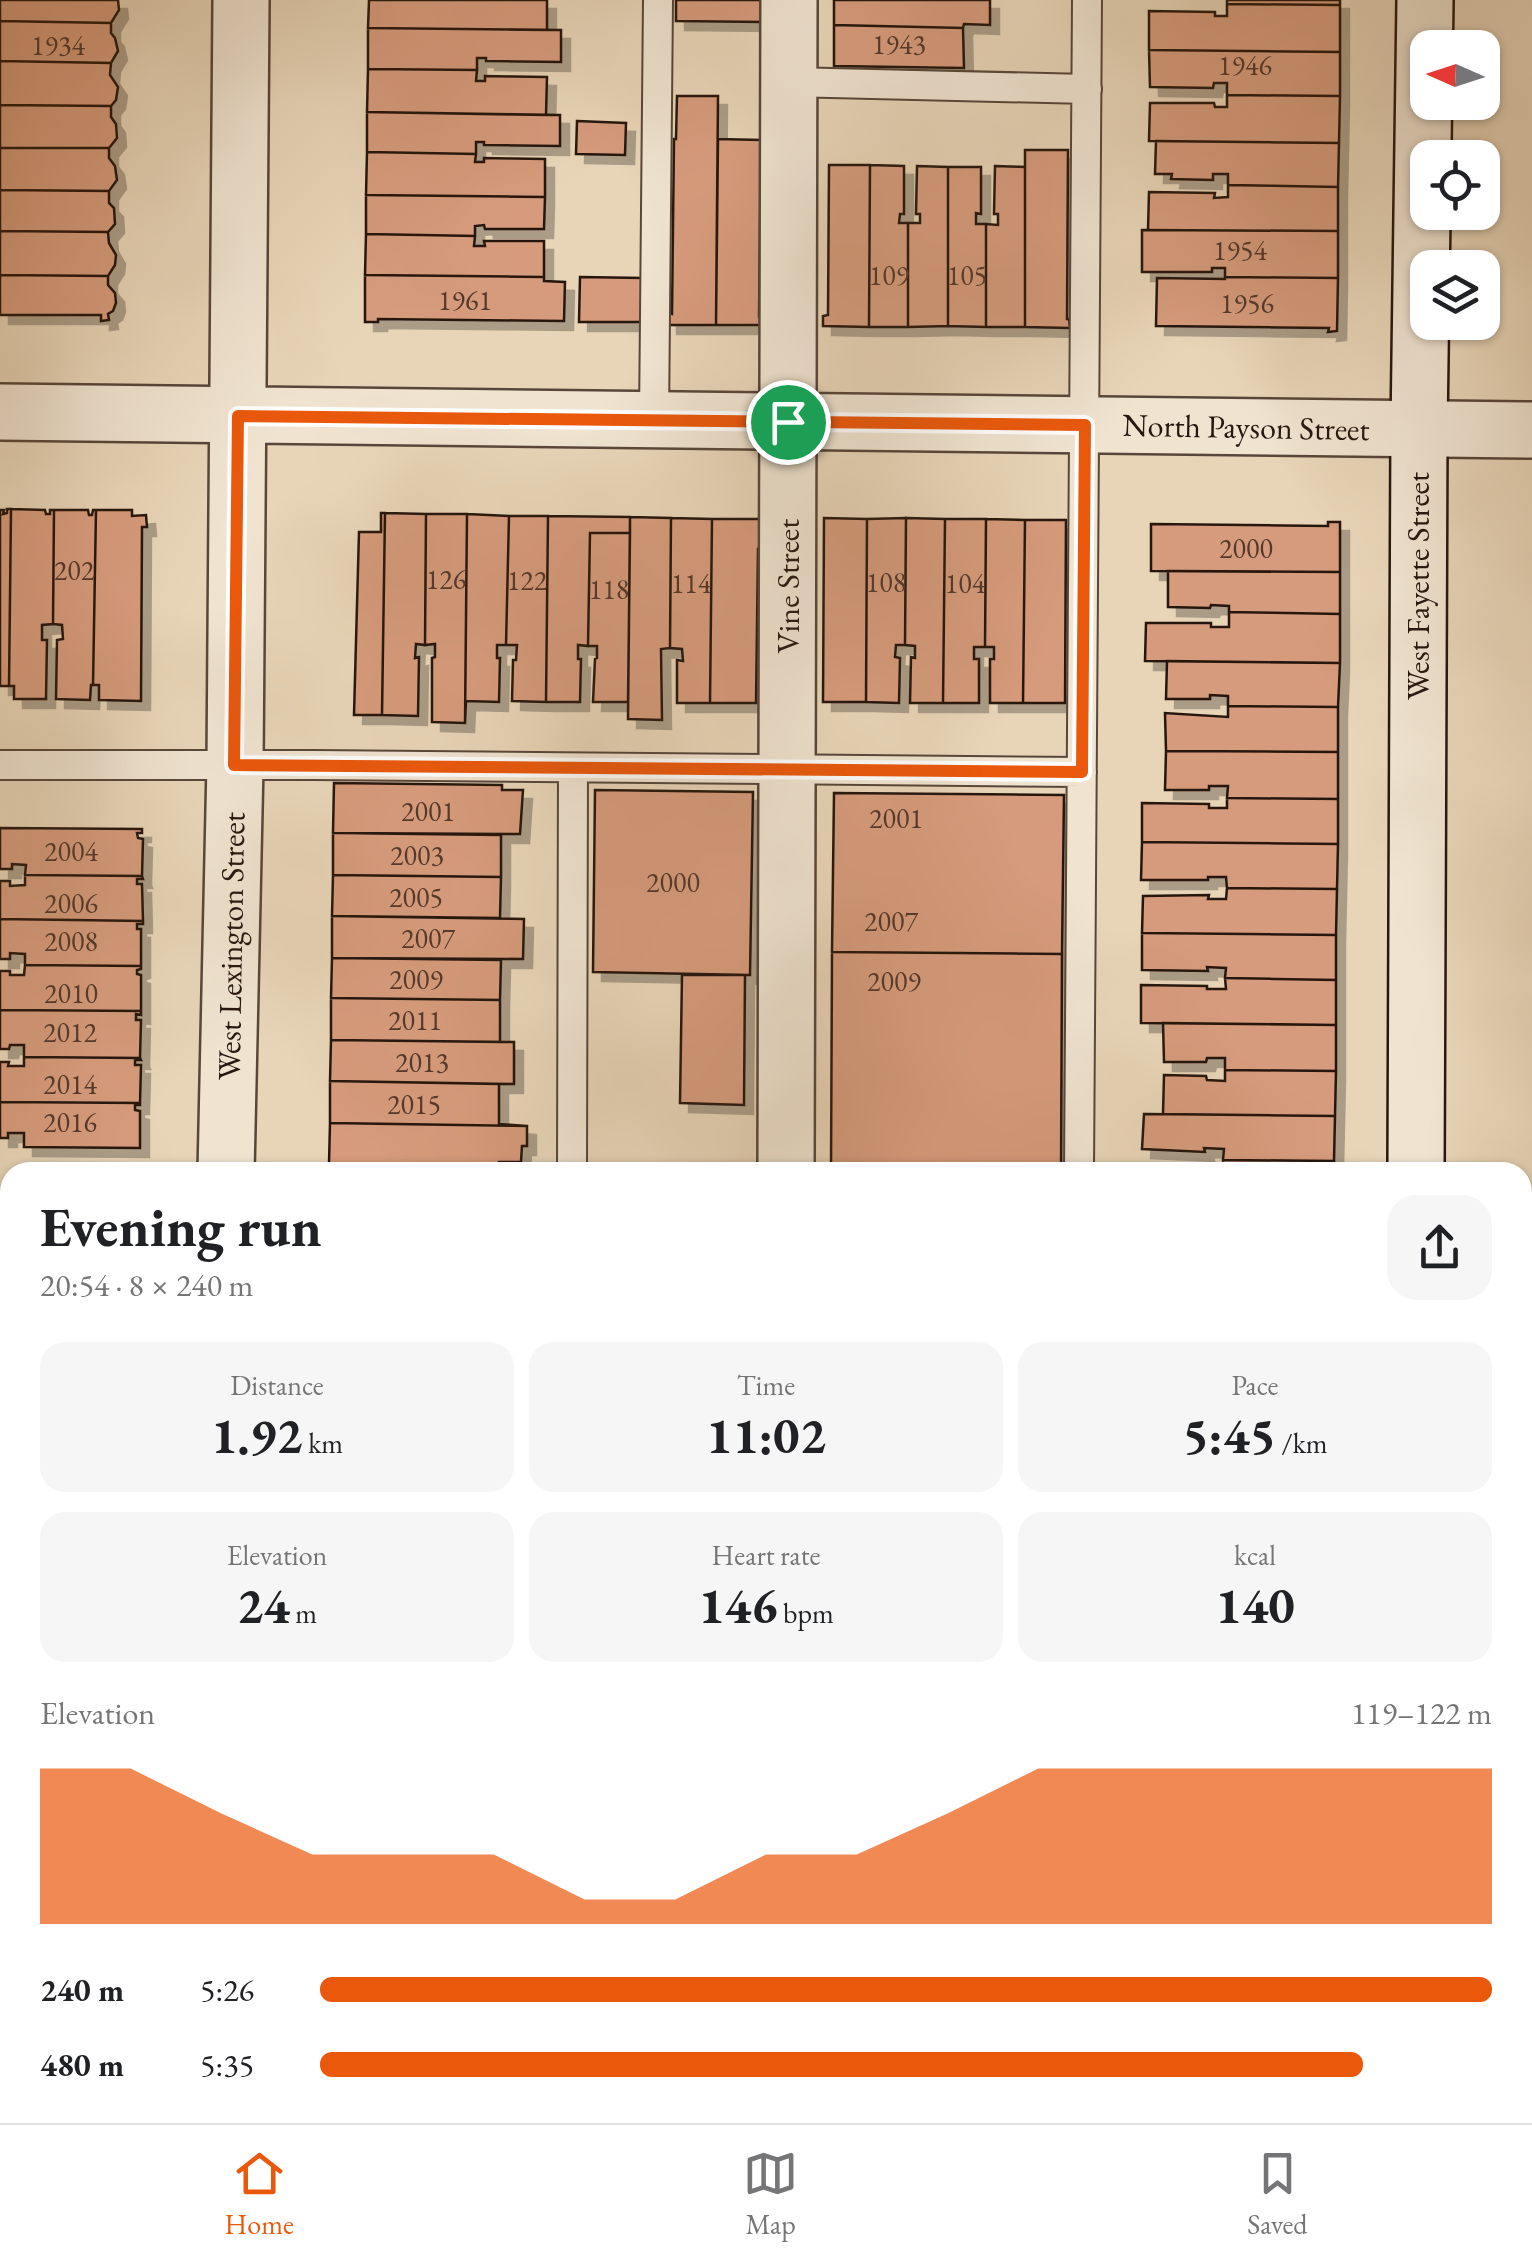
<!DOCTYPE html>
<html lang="en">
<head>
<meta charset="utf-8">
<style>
  body { margin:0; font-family:"EB Garamond",serif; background:#f6f6f6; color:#202124; height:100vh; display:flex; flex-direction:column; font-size:38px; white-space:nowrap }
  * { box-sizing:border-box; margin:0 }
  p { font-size:32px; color:#757577 }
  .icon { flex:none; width:55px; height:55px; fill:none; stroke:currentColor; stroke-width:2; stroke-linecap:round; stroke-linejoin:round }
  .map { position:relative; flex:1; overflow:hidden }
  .sheet { position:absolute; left:0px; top:1162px; width:1532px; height:962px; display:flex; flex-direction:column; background:#fff; border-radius:30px 30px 0 0; box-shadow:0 2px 8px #0004 }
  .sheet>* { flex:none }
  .needle { width:65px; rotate:273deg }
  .fabs { position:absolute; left:1410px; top:30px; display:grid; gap:20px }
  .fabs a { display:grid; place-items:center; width:90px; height:90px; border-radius:20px; background:#fff; box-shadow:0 2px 8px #0004; font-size:50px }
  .pin { position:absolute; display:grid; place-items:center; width:85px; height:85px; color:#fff; margin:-42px; border:5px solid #fff; border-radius:50%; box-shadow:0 2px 10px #0007 }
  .round { display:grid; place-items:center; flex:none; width:105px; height:105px; border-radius:30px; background:#f6f6f6 }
  .head { display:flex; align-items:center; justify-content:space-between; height:170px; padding:0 40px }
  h1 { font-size:55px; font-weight:700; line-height:75px }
  .metrics { display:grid; grid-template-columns:repeat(3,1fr); gap:15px; height:170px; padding:10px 40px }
  .metrics div { display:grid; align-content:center; border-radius:25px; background:#f6f6f6; text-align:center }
  .metrics b { font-size:50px; font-weight:700 }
  .metrics small { font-size:28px; font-weight:400 }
  .metrics p { font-size:28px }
  .chart { height:280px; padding:20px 40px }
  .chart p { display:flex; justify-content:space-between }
  .chart svg { width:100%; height:180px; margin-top:10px; fill:#ea580c; opacity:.7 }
  ul { padding:0 40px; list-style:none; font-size:32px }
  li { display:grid; grid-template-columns:160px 120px 1fr; align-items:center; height:75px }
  li i { height:25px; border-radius:12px; background:#ea580c }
  .menu { display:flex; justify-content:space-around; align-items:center; height:140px; border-top:2px solid #e0e0e0; background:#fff; font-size:28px; color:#757577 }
  .menu a { display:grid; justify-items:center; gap:5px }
  .menu .selected { color:#ea580c }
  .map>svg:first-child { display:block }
  .green { fill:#b7bd8e; stroke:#706a4f; stroke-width:2.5 }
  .building { fill:#d69b7b; stroke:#281710; stroke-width:2.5; filter:url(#shadow) }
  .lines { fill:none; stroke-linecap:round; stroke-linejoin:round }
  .lane-casing { stroke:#58463a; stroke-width:32 }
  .street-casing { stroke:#58463a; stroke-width:60 }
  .secondary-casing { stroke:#281710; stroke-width:60 }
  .lane { stroke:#f0e4d1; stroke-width:28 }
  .street { stroke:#f0e4d1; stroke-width:55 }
  .secondary { stroke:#f0e4d1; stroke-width:55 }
  .route-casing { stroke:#fff; stroke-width:20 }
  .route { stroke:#ea580c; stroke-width:12 }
  .labels { text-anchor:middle; stroke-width:10; stroke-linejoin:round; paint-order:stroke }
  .number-label { font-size:28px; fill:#54382b }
  .street-label { font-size:32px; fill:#281710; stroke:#f0e4d1 }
</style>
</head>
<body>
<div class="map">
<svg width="1532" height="2123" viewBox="0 0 1532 2123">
  <defs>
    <filter id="shadow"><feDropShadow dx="9" dy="9" stdDeviation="0" flood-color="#0004"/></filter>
  </defs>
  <rect width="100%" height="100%" fill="#e8d5b8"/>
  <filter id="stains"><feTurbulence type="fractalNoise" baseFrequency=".002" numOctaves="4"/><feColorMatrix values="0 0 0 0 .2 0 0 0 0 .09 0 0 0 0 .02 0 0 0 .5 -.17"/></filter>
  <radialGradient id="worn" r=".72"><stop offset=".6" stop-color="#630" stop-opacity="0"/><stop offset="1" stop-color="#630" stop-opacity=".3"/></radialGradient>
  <path class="green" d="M 1532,1252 L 1532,1512 L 1526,1503 L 1528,1253 Z"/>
  <path class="building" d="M 0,0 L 118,0 L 119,10 L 111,23 L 0,21 Z
    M 369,0 L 547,0 L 547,30 L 368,28 Z
    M 676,0 L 765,0 L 763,22 L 676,21 Z
    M 834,0 L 990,0 L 990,25 L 964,24 L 963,28 L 834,25 Z
    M 1227,0 L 1340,0 L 1340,5 L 1227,4 Z
    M 1227,4 L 1340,5 L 1340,52 L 1149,50 L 1149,11 L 1215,12 L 1215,16 L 1227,16 Z
    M 0,21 L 111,23 L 111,33 L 115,38 L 118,51 L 111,63 L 0,61 Z
    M 834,25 L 963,28 L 964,68 L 834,66 Z
    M 368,28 L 561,30 L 561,62 L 486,61 L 486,58 L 477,58 L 477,70 L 368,69 Z
    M 1149,50 L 1340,52 L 1340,96 L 1227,95 L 1227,83 L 1214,83 L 1213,88 L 1150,87 Z
    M 0,61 L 111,63 L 110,75 L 118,87 L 116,100 L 111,106 L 0,105 Z
    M 368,69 L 477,70 L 476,81 L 485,81 L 485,76 L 547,77 L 546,115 L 367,112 Z
    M 1227,95 L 1340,96 L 1339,143 L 1149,141 L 1150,103 L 1214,103 L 1215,107 L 1227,107 Z
    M 677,96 L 718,96 L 716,325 L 668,325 L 668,313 L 672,314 L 674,139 L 676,139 Z
    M 0,105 L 111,106 L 111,117 L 116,124 L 117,138 L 109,148 L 0,148 Z
    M 367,112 L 560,115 L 560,146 L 484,145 L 484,142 L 476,142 L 476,154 L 367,152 Z
    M 577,121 L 626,123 L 625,155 L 576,154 Z
    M 718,139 L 761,140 L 759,316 L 762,315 L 762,325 L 716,325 Z
    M 1156,141 L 1339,143 L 1338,187 L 1228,185 L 1228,174 L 1213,174 L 1213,180 L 1171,179 L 1172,174 L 1155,174 Z
    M 0,148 L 109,148 L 109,158 L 115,166 L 117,180 L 109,191 L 0,190 Z
    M 1025,150 L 1068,150 L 1067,319 L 1069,319 L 1070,328 L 1025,327 Z
    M 367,152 L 476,154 L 475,162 L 484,162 L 484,158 L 545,159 L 545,197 L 366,195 Z
    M 829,165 L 870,165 L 869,327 L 823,326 L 823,316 L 828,315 Z
    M 870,165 L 904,166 L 904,214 L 900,214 L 899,223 L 908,223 L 908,327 L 869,327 Z
    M 917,166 L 948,167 L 948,326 L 908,327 L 908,223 L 920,223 L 920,214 L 916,214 Z
    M 995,166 L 1025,167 L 1025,327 L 986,327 L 986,224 L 998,225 L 998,214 L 994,214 Z
    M 948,167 L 981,167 L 981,214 L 976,213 L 976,224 L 986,224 L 986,327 L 948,326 Z
    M 1228,185 L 1338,187 L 1338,231 L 1148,230 L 1149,192 L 1215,193 L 1214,198 L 1228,197 Z
    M 0,190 L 109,191 L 109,203 L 114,208 L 115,224 L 108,232 L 0,231 Z
    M 366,195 L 545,197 L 544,229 L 485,229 L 484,225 L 475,226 L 475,236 L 366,234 Z
    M 1142,230 L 1338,231 L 1338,278 L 1225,277 L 1225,268 L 1212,268 L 1212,272 L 1142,272 Z
    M 0,231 L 108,232 L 109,243 L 116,255 L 115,265 L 108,276 L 0,275 Z
    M 366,234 L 475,236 L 474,246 L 485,246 L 484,241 L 544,241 L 544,277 L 365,275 Z
    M 0,275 L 108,276 L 108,285 L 115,293 L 116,303 L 113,311 L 108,314 L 109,320 L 101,321 L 101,315 L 0,315 Z
    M 365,275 L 544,277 L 544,281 L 565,282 L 564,321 L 378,319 L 378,322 L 365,322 Z
    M 580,277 L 643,278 L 642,322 L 579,322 Z
    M 1225,277 L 1338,278 L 1337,331 L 1328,332 L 1329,328 L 1156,326 L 1157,278 L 1225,279 Z
    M 7,509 L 11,509 L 9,686 L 0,686 L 0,510 L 4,510 L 3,514 L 7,513 Z
    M 11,509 L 45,510 L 46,514 L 50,514 L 50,510 L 54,510 L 53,624 L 42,625 L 42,640 L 47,640 L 46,699 L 14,699 L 14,686 L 9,686 Z
    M 54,510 L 88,510 L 89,515 L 92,515 L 93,510 L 96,510 L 93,685 L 91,685 L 90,700 L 56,699 L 57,640 L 63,639 L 62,625 L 53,624 Z
    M 96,510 L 132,510 L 132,516 L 146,515 L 147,527 L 142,527 L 141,701 L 99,700 L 99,685 L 93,685 Z
    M 381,513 L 385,513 L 382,715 L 354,715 L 359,532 L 381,532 Z
    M 385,513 L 426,514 L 425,645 L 416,644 L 415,658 L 419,657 L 418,716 L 382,715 Z
    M 426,514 L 467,514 L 465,723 L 432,722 L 432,658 L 435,657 L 435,644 L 425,645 Z
    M 467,514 L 509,516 L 506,645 L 497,645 L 497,658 L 500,658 L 499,702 L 466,701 L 465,723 Z
    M 509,516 L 548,516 L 546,702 L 512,701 L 513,660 L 516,660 L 517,645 L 506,645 Z
    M 548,516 L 630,517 L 630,533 L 590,533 L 588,646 L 578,645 L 578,659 L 581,659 L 580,702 L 546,702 Z
    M 630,517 L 671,518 L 670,648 L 661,649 L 662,720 L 628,719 Z
    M 671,518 L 712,519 L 710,703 L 677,703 L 677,660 L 683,661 L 682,649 L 670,648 Z
    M 824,518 L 867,519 L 866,702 L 823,702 Z
    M 906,518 L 945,519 L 943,703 L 910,703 L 911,657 L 915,658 L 915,646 L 905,645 Z
    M 906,518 L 905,645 L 896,645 L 895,657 L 900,658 L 899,703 L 866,702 L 867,519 Z
    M 712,519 L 762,519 L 761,549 L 758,549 L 756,703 L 710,703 Z
    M 945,519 L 986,519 L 985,647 L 974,647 L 974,659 L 979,659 L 979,703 L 943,703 Z
    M 986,519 L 1025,520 L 1023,703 L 990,703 L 990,659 L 994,659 L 994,647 L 985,647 Z
    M 1025,520 L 1066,520 L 1065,703 L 1023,703 Z
    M 1328,522 L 1340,522 L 1340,572 L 1151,571 L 1151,524 L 1328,526 Z
    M 590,533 L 630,533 L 628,702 L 593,702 L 595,659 L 597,658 L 597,646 L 588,646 Z
    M 1168,571 L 1340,572 L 1340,614 L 1229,612 L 1229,606 L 1211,605 L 1210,608 L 1168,607 Z
    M 1229,612 L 1340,614 L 1340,663 L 1145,661 L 1146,623 L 1211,623 L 1211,627 L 1229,627 Z
    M 1167,661 L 1340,663 L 1338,707 L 1228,706 L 1228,696 L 1210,695 L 1210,699 L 1166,699 Z
    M 1228,706 L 1338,707 L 1338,752 L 1166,751 L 1165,713 L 1228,717 Z
    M 1166,751 L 1338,752 L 1338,799 L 1227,798 L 1228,786 L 1209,786 L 1209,790 L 1165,790 Z
    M 334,783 L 502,785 L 502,790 L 523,790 L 520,834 L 333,833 Z
    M 595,790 L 753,792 L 750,975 L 593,972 Z
    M 834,793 L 1064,795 L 1062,954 L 832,952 Z
    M 1227,798 L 1338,799 L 1338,844 L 1142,842 L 1142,803 L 1209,804 L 1209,808 L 1227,808 Z
    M 0,828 L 142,829 L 142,833 L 137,833 L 138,838 L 143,839 L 142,876 L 25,875 L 26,865 L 12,864 L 12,869 L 0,869 Z
    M 333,833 L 501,835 L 501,877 L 333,875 Z
    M 1142,842 L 1338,844 L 1337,889 L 1227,888 L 1226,877 L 1208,877 L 1208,880 L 1141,880 Z
    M 25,875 L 142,876 L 143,879 L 137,879 L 137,884 L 142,884 L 143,921 L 0,919 L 0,881 L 10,881 L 10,886 L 25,885 Z
    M 333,875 L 501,877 L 500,918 L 332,916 Z
    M 1227,888 L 1337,889 L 1336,935 L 1142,933 L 1143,896 L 1209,895 L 1208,899 L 1226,899 Z
    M 332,916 L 524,919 L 523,959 L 332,958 Z
    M 0,919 L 143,921 L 143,924 L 137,924 L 137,929 L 141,929 L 141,966 L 25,965 L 25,954 L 10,953 L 10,959 L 0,959 Z
    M 1142,933 L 1336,935 L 1336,980 L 1225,978 L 1226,968 L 1207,967 L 1208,971 L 1142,970 Z
    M 832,952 L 1062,954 L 1061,1172 L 831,1172 Z
    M 332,958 L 501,960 L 500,1000 L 331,998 Z
    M 25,965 L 141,966 L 141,969 L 137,970 L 137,974 L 141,975 L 141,1011 L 0,1010 L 0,971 L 10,971 L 10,975 L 24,975 Z
    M 682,975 L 745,975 L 744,1105 L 680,1103 Z
    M 1225,978 L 1336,980 L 1336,1025 L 1141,1023 L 1141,985 L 1207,986 L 1207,989 L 1226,989 Z
    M 331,998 L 500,1000 L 500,1042 L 331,1040 Z
    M 0,1010 L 141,1011 L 141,1015 L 136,1014 L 136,1020 L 141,1020 L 140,1058 L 24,1057 L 24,1045 L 10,1045 L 9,1049 L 0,1049 Z
    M 1163,1023 L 1336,1025 L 1336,1071 L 1225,1070 L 1225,1058 L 1207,1058 L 1206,1062 L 1164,1062 Z
    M 331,1040 L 514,1042 L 514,1084 L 330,1081 Z
    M 24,1057 L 140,1058 L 141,1060 L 135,1060 L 135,1065 L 141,1065 L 140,1103 L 0,1102 L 0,1062 L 9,1062 L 8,1066 L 24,1066 Z
    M 1225,1070 L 1336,1071 L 1335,1116 L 1163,1114 L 1164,1075 L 1206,1076 L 1207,1080 L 1225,1081 Z
    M 330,1081 L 499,1084 L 499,1124 L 527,1126 L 330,1123 Z
    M 0,1102 L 140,1103 L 140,1105 L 135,1105 L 135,1110 L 140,1111 L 140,1148 L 24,1147 L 24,1133 L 8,1133 L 8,1138 L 0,1138 Z
    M 1144,1114 L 1335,1116 L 1334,1161 L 1223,1160 L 1224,1149 L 1204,1148 L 1205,1152 L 1142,1149 Z
    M 330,1123 L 527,1126 L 527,1146 L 522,1146 L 521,1162 L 499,1162 L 499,1166 L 329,1164 Z
    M 1223,1160 L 1334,1161 L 1334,1172 L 1161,1172 L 1161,1166 L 1204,1166 L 1204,1170 L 1224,1170 Z
    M 329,1164 L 499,1166 L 498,1172 L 329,1172 Z
    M 0,1403 L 10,1403 L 10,1511 L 0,1511 Z
    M 1525,1720 L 1532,1720 L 1532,1767 L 1522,1766 L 1522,1736 L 1526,1736 Z
    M 1525,1767 L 1532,1767 L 1532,1812 L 1525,1812 L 1522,1805 Z
    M 1525,1812 L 1532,1812 L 1532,1855 L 1522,1854 L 1522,1822 L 1524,1822 Z
    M 0,1820 L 10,1820 L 10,1888 L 0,1888 Z
    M 1524,1855 L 1532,1855 L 1532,1897 L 1523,1897 Z
    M 0,1888 L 10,1888 L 10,1949 L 0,1949 Z
    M 1523,1897 L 1532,1897 L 1532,1941 L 1522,1939 Z
    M 1524,1941 L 1532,1941 L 1532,1985 L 1523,1985 Z
    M 0,1958 L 10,1958 L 10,2002 L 0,2002 Z
    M 1523,1985 L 1532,1985 L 1532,2028 L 1522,2028 Z
    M 0,2002 L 10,2002 L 10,2042 L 0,2042 Z
    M 1522,2028 L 1532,2028 L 1532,2071 L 1522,2071 Z
    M 0,2042 L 10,2042 L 10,2083 L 0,2083 Z
    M 1522,2071 L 1532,2071 L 1532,2114 L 1522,2114 Z
    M 0,2083 L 10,2083 L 10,2115 L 131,2115 L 131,2123 L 0,2123 Z
    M 322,2115 L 464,2115 L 464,2123 L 322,2123 Z
    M 612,2115 L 758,2115 L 758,2123 L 612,2122 Z
    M 892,2115 L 1027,2115 L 1026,2123 L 892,2123 Z
    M 1185,2115 L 1326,2115 L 1326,2123 L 1185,2122 Z"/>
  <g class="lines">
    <g class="lane-casing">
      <path id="lane" d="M 789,82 L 1087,89
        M 654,420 L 658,0
        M 0,765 L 314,765 L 1082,772
        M 572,1172 L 573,768
        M 1079,1172 L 1087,0
        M 553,2123 L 553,2115
        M 1074,2123 L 1074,2115"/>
    </g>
    <g class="street-casing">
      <path id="street" d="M 0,412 L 1532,430
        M 226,1172 L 235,765 L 241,0
        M 786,1172 L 789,0
        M 215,2123 L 215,2115
        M 808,2123 L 808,2115"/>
    </g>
    <g class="secondary-casing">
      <path id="secondary" d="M 1416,1172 L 1419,429 L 1425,0
        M 0,1601 L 10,1601
        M 1522,1620 L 1532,1620
        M 1412,2123 L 1412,2115"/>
    </g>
    <use href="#lane" class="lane"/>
    <use href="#street" class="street"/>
    <use href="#secondary" class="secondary"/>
  </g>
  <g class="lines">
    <g class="route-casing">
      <path id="route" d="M 238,416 L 1085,425 L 1082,772 L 234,765 Z"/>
    </g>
    <use href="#route" class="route"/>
  </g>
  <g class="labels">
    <g class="number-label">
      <text x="899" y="54">1943</text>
      <text x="58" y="55">1934</text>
      <text x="1245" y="75">1946</text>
      <text x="1240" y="260">1954</text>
      <text x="889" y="285">109</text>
      <text x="967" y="285">105</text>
      <text x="465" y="310">1961</text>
      <text x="1247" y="313">1956</text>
      <text x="1246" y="558">2000</text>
      <text x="74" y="580">202</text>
      <text x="446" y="589">126</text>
      <text x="527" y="590">122</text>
      <text x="886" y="592">108</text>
      <text x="691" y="593">114</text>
      <text x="965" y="593">104</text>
      <text x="609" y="599">118</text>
      <text x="428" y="821">2001</text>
      <text x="896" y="828">2001</text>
      <text x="71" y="861">2004</text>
      <text x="417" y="865">2003</text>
      <text x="673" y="892">2000</text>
      <text x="416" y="907">2005</text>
      <text x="71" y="913">2006</text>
      <text x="891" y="931">2007</text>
      <text x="428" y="948">2007</text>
      <text x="71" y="951">2008</text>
      <text x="416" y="989">2009</text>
      <text x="894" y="991">2009</text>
      <text x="71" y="1003">2010</text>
      <text x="415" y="1030">2011</text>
      <text x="70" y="1042">2012</text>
      <text x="422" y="1072">2013</text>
      <text x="70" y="1094">2014</text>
      <text x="414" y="1114">2015</text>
      <text x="70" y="1132">2016</text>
    </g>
    <g class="street-label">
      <text transform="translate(1246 427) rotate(1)" y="11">North Payson Street</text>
      <text transform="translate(788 586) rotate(-90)" y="11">Vine Street</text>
      <text transform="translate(1418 586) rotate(-90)" y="11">West Fayette Street</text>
      <text transform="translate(231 946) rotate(-89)" y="11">West Lexington Street</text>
    </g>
  </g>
  <rect width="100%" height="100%" filter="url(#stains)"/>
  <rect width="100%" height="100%" fill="url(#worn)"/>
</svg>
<div class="fabs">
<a><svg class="needle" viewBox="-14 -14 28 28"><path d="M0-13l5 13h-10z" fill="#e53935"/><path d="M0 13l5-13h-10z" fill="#757577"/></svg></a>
<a><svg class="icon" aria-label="locate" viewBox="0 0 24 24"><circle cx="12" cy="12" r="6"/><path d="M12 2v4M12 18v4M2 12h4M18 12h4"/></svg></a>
<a><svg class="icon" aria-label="layers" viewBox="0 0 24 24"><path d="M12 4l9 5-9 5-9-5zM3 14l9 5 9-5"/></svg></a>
</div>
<div class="pin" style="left:788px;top:422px;background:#1e9e55"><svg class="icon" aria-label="arrive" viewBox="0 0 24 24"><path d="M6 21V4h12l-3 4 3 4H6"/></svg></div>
<section class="sheet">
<div class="head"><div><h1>Evening run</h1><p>20:54 · 8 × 240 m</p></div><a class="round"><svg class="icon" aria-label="share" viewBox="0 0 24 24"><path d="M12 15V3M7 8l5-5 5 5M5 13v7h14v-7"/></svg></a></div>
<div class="metrics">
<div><p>Distance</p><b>1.92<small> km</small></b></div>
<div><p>Time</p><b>11:02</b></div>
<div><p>Pace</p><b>5:45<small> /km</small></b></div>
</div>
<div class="metrics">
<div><p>Elevation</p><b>24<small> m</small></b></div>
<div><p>Heart rate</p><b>146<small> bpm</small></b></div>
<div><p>kcal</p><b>140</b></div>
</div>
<div class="chart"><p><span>Elevation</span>119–122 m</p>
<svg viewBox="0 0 160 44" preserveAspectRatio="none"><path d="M0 44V6L10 6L20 17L30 27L40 27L50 27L60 38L70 38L80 27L90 27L100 17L110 6L120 6L130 6L140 6L150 6L160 6V44z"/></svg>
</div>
<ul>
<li><b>240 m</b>5:26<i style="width:100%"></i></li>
<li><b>480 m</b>5:35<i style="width:89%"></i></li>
</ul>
</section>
</div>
<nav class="menu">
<a class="selected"><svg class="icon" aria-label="home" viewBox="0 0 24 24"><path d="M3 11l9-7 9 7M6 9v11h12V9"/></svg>Home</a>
<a><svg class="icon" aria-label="map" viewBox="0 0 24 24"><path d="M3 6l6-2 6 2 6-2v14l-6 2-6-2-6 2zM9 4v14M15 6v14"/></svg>Map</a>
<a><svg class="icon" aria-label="saved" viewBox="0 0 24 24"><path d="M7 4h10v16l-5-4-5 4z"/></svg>Saved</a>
</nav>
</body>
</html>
